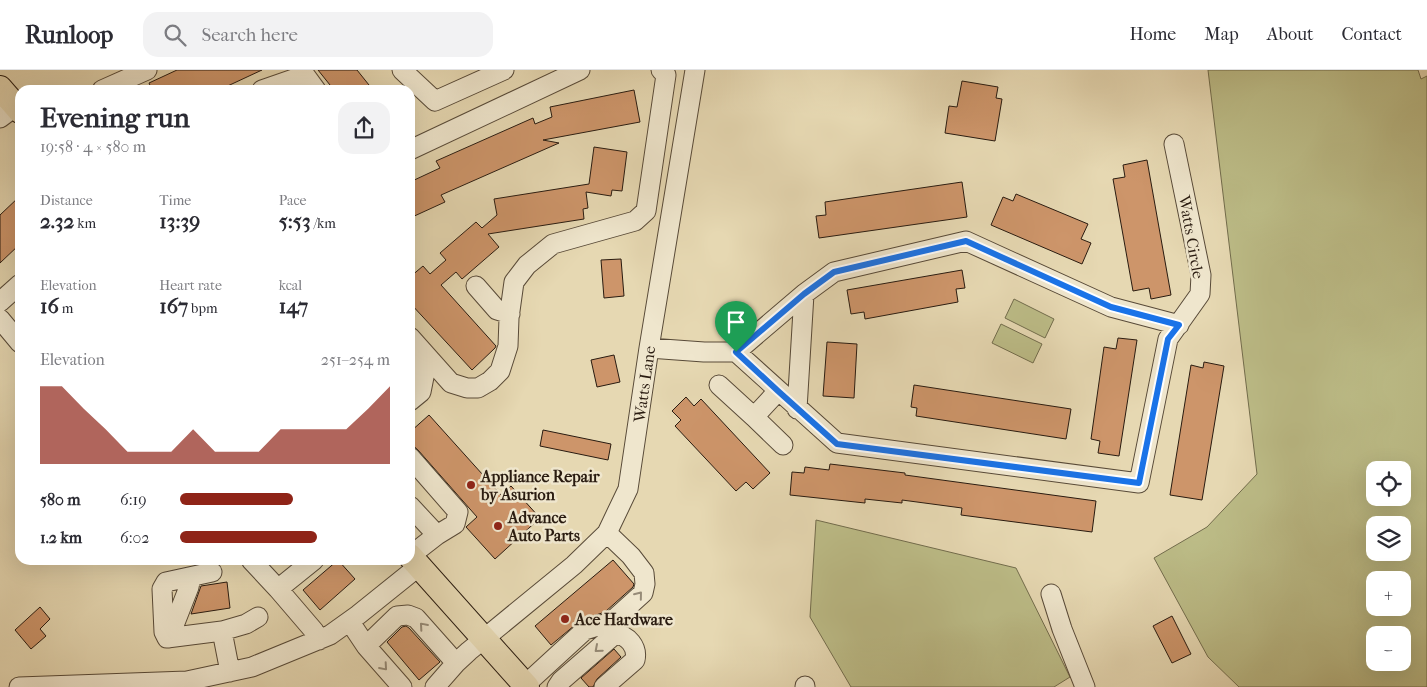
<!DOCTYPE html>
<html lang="en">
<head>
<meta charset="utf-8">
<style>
  body { margin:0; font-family:"IM FELL French Canon",serif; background:#f2f2f3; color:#2b2b33; height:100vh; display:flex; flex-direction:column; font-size:19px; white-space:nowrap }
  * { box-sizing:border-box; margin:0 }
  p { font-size:16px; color:#7c7c81 }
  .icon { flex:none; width:28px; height:28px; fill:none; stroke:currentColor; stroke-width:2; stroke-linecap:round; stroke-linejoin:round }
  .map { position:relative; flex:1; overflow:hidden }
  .side { position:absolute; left:15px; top:15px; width:400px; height:480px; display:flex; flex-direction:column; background:#fff; border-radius:15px; box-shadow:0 5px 20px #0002 }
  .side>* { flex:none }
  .tools { position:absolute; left:1366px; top:391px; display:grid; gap:10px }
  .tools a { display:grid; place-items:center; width:45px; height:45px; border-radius:10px; background:#fff; box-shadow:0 5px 20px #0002; font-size:25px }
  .pin { position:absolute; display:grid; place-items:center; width:42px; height:42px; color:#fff; margin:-51px -21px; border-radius:50% 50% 50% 0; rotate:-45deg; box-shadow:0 0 5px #0007 }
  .pin .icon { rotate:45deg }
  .round { display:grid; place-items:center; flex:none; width:52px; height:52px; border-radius:15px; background:#f2f2f3 }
  .overview { display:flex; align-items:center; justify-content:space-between; height:85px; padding:0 25px }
  h1 { font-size:28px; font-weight:700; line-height:38px }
  .stats { display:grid; grid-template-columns:repeat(3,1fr); gap:8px; height:85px; padding:5px 25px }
  .stats div { display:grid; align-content:center }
  .stats b { font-size:21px; font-weight:700 }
  .stats small { font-size:14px; font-weight:400 }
  .stats p { font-size:14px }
  .chart { height:140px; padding:10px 25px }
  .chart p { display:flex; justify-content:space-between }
  .chart svg { width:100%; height:90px; margin-top:5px; fill:#8f2418; opacity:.7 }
  ul { padding:0 25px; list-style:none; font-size:16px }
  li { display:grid; grid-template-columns:80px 60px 1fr; align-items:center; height:38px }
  li i { height:12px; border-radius:6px; background:#8f2418 }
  header { display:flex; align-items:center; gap:30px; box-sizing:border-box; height:70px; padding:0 25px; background:#fff; border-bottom:1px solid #e1e1e2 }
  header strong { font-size:24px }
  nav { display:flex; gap:28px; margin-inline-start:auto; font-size:18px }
  .search { width:350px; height:45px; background:#f2f2f3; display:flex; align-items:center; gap:12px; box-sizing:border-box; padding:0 18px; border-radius:15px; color:#7c7c81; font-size:19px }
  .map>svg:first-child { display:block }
  .green { fill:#bcbc87; stroke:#726c4c; fill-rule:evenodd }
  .building { fill:#cd956a; stroke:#291b10 }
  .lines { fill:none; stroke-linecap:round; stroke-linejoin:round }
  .minor-casing { stroke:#584a38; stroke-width:21 }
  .major-casing { stroke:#291b10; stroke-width:26 }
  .minor { stroke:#efe6cd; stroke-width:19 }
  .major { stroke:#e6d8b2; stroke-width:24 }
  .oneway { stroke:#968b78 }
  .route-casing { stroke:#fff; stroke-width:10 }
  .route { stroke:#1a73e8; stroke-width:6 }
  .poi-dot { fill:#8f2418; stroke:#efe6cd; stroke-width:2 }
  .labels { text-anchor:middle; stroke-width:5; stroke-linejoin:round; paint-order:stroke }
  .street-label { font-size:16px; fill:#291b10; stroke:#efe6cd }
  .poi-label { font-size:16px; font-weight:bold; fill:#291b10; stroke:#efe6cd; text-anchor:start }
</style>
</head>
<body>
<header>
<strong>Runloop</strong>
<div class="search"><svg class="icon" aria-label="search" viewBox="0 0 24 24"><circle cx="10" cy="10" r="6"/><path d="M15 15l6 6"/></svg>Search here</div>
<nav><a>Home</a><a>Map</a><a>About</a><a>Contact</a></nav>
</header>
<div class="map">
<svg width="1427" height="617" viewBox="0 0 1427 617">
  <rect width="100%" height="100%" fill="#e6d8b2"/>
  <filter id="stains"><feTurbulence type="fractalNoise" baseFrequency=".004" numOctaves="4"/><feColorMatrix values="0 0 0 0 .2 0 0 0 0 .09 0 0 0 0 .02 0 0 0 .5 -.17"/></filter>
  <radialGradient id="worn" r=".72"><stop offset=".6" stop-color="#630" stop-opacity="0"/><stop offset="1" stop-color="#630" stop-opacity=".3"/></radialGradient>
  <path class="green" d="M 1208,0 L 1418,0 L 1421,9 L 1427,6 L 1427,617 L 1239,617 L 1208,587 L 1154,488 L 1207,457 L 1257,404 ZM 1375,400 L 1402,400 L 1402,428 L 1375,428 ZM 1375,455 L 1402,455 L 1402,482 L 1375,482 ZM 1375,510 L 1402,510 L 1402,538 L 1375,538 ZM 1375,565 L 1402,565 L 1402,592 L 1375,592 Z
    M 1014,229 L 1054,249 L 1045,268 L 1005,248 Z
    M 1001,254 L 1042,274 L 1033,293 L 992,273 Z
    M 816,450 L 1016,498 L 1070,607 L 1054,617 L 851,617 L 810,547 Z"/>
  <path class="building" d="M 177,0 L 262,0 L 219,20 L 152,20 L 149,13 Z
    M 318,0 L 357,0 L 373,20 L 334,20 Z
    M 962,11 L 998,17 L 996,28 L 1002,29 L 995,71 L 945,63 L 949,36 L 957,37 Z
    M 634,20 L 640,52 L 543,70 L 559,73 L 441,125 L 445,132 L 410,148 L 410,112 L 440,98 L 436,91 L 533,48 L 535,54 L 552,47 L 550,37 Z
    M 594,77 L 627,82 L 622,121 L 612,120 L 611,126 L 586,122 L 588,138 L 583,139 L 584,149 L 488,164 L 499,177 L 462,209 L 456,202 L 441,215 L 496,276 L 495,278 L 472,300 L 410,233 L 410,207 L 423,196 L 430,204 L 446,190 L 440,183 L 476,152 L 482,158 L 497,145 L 494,129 L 589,114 Z
    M 1147,90 L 1171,225 L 1151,229 L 1149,218 L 1133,221 L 1113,109 L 1125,107 L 1123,95 Z
    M 962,112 L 967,147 L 819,168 L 816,146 L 826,145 L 825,132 Z
    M 1016,124 L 1088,154 L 1081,169 L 1091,173 L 1082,194 L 991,155 L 1003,127 L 1013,131 Z
    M 20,126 L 20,174 L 0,193 L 0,145 Z
    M 621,189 L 624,226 L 604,228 L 601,190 Z
    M 962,200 L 965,218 L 956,219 L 958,232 L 865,249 L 864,242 L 851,244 L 847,220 Z
    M 1118,268 L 1137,270 L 1119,386 L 1098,383 L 1100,371 L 1091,369 L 1104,277 L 1116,279 Z
    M 827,272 L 857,274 L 854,328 L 823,326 Z
    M 614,285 L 620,312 L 597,317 L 591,290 Z
    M 1204,292 L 1224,296 L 1202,430 L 1170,425 L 1191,295 L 1203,298 Z
    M 914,315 L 1071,339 L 1066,369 L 916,346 L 917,338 L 911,337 Z
    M 686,327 L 694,336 L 701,329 L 770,403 L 753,419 L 746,412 L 736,421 L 675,356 L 681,350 L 672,341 Z
    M 429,345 L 501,425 L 511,416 L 540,448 L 495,489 L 466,457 L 477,447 L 418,380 L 410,373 L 410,362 Z
    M 543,360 L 611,374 L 608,390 L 540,376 Z
    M 830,394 L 905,403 L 905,405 L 1096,431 L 1092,462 L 961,445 L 962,438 L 902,430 L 902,433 L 865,429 L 865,433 L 790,425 L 792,402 L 804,403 L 805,397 L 829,400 Z
    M 338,490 L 355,509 L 320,540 L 303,520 Z
    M 613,490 L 634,514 L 633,517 L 605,542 L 581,550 L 551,575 L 535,556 Z
    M 227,512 L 230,538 L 191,544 L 201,516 Z
    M 40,537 L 50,549 L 40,559 L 46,566 L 31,579 L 15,560 Z
    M 1172,546 L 1191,584 L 1172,593 L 1153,556 Z
    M 406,556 L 409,558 L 440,592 L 419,610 L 387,572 L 402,557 Z
    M 614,579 L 621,587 L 597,609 L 593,617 L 589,617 L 581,608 Z"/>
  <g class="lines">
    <g class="minor-casing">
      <path id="minor" d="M 402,0 L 435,31 L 504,0
        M 102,20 L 147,0
        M 262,20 L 305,5 L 316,20
        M 0,48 L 16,36
        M 410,80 L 580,0
        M 476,216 L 497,240 L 510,244
        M 0,232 L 20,214
        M 0,249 L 20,273
        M 410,267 L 451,313 L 467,318 L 478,318 L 490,311 L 500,301 L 508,276 L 509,248 L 514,212 L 527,195 L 553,174 L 635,151 L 646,141 L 666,5 L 661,0
        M 649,278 L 704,282 L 736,282 L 837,373 L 1139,413 L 1168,269 L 1200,224 L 1201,205 L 1174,74
        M 736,282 L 804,224 L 834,202 L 966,171 L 1111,237 L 1179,255
        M 410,287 L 424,307 L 421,322 L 410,331
        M 719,315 L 754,347
        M 778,321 L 754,347 L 783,375
        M 797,339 L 804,224
        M 410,387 L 458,442 L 455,454 L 437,465 L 410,486
        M 410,436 L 437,465
        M 251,490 L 278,519
        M 314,490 L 278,519 L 314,561 L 319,570
        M 212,502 L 166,512 L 162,519 L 164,562 L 167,568 L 222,561 L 230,602
        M 1051,524 L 1062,559 L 1085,617
        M 350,552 L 366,576 L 402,617
        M 222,561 L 246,554 L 258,547
        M 169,568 L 189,517 L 191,507
        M 366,576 L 397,546 L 408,545 L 416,548 L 456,593
        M 525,615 L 585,560 L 611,552 L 643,523 L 645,514 L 644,503 L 631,486 L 607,463
        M 19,617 L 187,611 L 252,597 L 330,565 L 358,545 L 419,496
        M 435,617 L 456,593 L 469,581 L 574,495 L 607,463 L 628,419 L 649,278 L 695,0
        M 557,617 L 561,611 L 615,564 C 628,565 638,577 635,590 L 604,617
        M 805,617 L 805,616"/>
    </g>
    <g class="major-casing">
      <path id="major" d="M 0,18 L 20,41
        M 410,486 L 527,617"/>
    </g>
    <use href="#minor" class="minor"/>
    <use href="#major" class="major"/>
  </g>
  <defs><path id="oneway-chevron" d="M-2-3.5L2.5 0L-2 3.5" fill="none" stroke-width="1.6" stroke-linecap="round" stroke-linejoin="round" transform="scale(1.25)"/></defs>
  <g class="oneway">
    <use href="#oneway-chevron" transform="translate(639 525) rotate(-51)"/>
    <use href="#oneway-chevron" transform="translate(423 556) rotate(-131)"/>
    <use href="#oneway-chevron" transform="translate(598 579) rotate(139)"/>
    <use href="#oneway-chevron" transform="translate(384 597) rotate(49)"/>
  </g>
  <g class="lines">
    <g class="route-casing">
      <path id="route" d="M 966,171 L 1111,237 L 1179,255 L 1168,269 L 1139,413 L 837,374 L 778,321 L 736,282 L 804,224 L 834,202 Z"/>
    </g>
    <use href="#route" class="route"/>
  </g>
  <g class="poi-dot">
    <circle cx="471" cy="415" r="5"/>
    <circle cx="498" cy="456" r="5"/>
    <circle cx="565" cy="549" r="5"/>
  </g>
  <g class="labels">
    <g class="street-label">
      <text transform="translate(1192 167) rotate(80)" y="6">Watts Circle</text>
      <text transform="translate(644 314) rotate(-82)" y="6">Watts Lane</text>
    </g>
    <g class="poi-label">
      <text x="481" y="412">Appliance Repair<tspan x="481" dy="18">by Asurion</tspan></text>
      <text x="508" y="453">Advance<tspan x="508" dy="18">Auto Parts</tspan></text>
      <text x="575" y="555">Ace Hardware</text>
    </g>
  </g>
  <rect width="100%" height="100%" filter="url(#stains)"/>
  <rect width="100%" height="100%" fill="url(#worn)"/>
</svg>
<div class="tools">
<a><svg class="icon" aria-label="locate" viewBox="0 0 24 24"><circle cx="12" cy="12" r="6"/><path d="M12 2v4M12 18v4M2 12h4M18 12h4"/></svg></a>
<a><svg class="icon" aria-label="layers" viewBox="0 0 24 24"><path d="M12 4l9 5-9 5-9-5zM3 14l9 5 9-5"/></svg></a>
<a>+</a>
<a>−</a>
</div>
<div class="pin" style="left:736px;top:282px;background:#1e9e55"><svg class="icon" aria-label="arrive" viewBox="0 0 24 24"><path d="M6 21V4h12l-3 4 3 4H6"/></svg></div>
<section class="side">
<div class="overview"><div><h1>Evening run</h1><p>19:58 · 4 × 580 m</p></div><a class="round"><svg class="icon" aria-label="share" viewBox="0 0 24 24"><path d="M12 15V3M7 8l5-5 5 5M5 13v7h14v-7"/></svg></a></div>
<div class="stats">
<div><p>Distance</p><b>2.32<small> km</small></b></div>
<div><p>Time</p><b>13:39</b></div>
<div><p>Pace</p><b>5:53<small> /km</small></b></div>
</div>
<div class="stats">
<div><p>Elevation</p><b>16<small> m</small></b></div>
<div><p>Heart rate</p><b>167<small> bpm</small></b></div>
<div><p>kcal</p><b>147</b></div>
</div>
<div class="chart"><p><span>Elevation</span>251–254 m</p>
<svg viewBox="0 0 160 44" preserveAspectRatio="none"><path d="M0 44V6L10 6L20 17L30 27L40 38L50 38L60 38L70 27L80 38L90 38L100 38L110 27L120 27L130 27L140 27L150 17L160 6V44z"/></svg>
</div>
<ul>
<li><b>580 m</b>6:19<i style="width:54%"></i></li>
<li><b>1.2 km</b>6:02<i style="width:65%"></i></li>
</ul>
</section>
</div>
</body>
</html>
